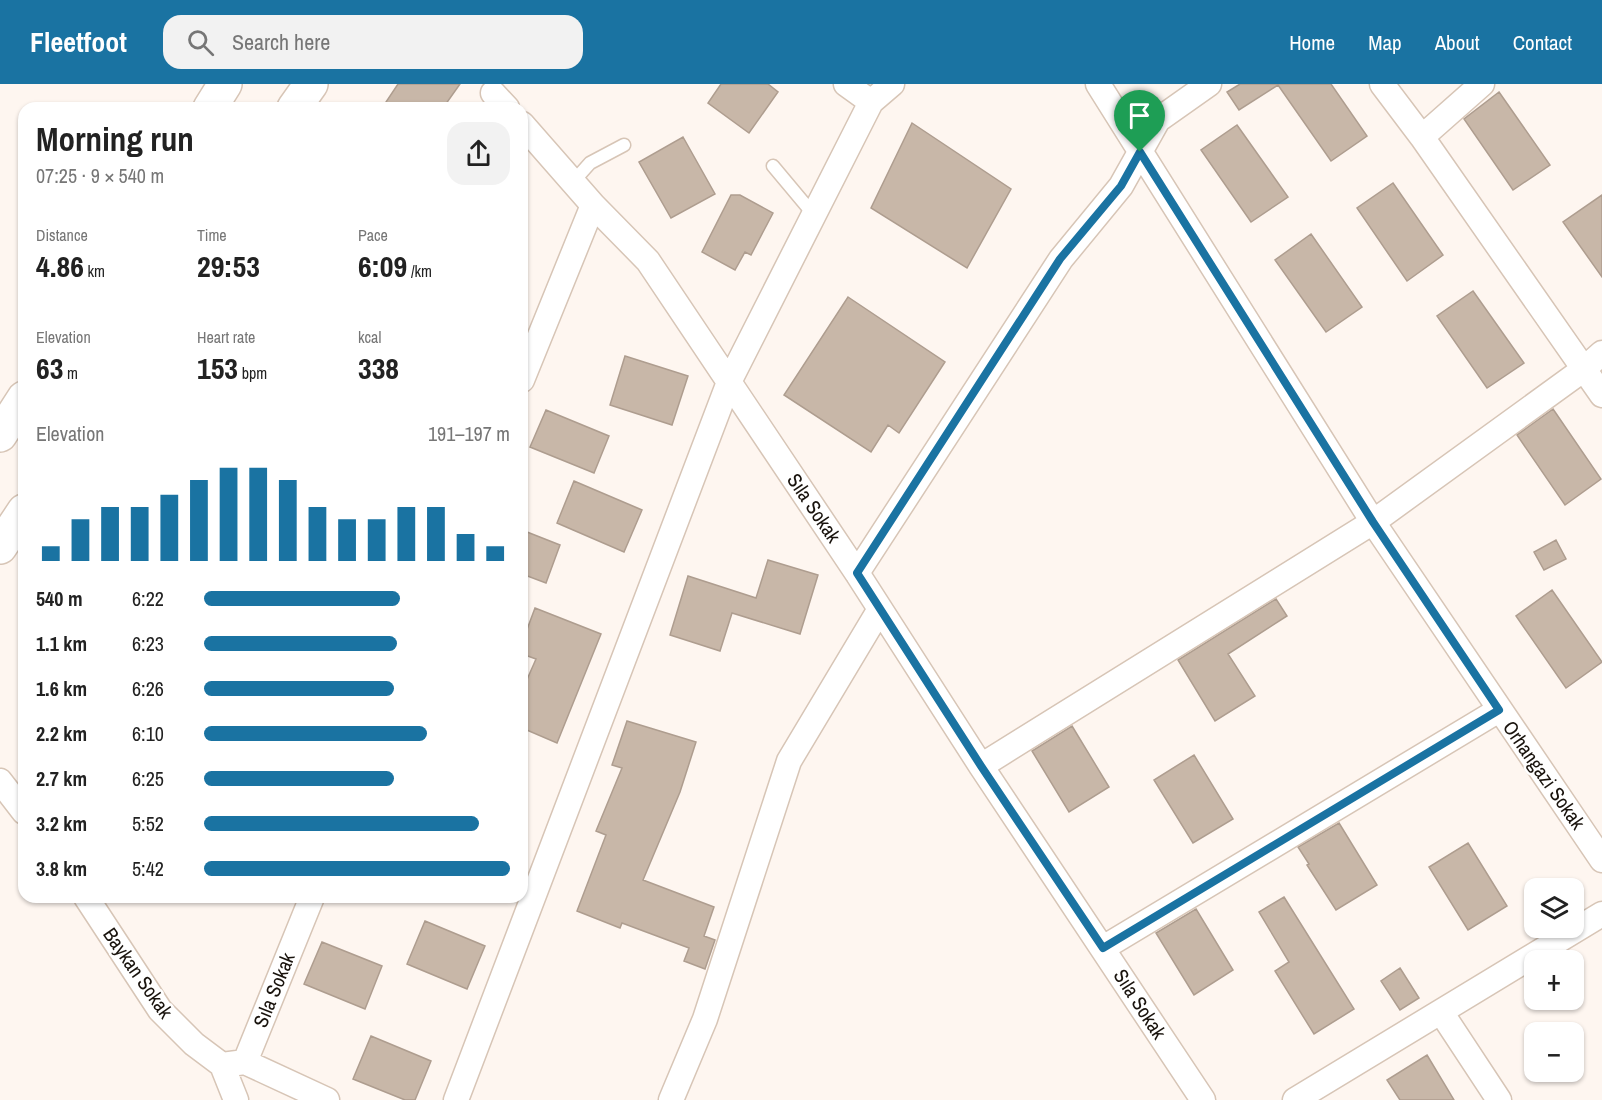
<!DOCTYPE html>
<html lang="en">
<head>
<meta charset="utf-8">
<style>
  body { margin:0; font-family:"Archivo Narrow",sans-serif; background:#f2f2f2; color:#222; height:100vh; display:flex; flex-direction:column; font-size:22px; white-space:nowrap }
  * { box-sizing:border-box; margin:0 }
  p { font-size:20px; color:#767676 }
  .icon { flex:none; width:33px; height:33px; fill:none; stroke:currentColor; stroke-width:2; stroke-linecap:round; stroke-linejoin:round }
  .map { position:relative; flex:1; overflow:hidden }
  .panel { position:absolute; left:18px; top:18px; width:510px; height:801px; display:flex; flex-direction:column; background:#fff; border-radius:18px; box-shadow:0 2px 4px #0004 }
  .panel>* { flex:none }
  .fabs { position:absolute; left:1524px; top:794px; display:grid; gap:12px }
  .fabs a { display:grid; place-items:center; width:60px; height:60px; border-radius:12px; background:#fff; box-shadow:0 2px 4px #0004; font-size:30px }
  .pin { position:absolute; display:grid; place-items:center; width:51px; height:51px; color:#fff; margin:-62px -26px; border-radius:50% 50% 50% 0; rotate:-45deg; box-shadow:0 0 6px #0007 }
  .pin .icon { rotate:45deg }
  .round { display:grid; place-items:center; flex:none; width:63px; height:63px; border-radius:18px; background:#f2f2f2 }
  .overview { display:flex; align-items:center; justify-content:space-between; height:102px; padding:0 18px }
  h1 { font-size:33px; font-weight:800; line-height:45px }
  .figures { display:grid; grid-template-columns:repeat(3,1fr); gap:9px; height:102px; padding:6px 18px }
  .figures div { display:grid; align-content:center }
  .figures b { font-size:30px; font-weight:800 }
  .figures small { font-size:16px; font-weight:400 }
  .figures p { font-size:16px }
  .chart { height:168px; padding:12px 18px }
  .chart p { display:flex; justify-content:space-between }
  .chart svg { width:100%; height:108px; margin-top:6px; stroke:#1a73a2; stroke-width:6 }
  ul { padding:0 18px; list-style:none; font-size:20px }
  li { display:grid; grid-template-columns:96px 72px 1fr; align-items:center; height:45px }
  li i { height:15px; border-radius:8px; background:#1a73a2 }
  header { display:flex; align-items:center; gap:36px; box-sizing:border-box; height:84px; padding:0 30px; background:#1a73a2; color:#fff }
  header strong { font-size:28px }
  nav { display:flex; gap:33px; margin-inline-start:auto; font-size:21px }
  .search { width:420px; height:54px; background:#f2f2f2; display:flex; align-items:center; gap:15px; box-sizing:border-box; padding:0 21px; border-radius:18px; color:#767676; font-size:22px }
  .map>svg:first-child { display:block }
  .building { fill:#c8b7a8; stroke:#ae9d8f; stroke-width:1.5 }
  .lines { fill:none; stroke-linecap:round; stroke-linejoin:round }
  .service-casing { stroke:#d7c5b6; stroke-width:15 }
  .minor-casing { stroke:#d7c5b6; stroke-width:27 }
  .secondary-casing { stroke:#d7c5b6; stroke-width:36 }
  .service { stroke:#fff; stroke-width:12 }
  .minor { stroke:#fff; stroke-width:24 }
  .secondary { stroke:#fff; stroke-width:33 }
  .route-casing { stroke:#fff; stroke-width:12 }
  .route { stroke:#1a73a2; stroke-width:8 }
  .labels { text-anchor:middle; stroke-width:5; stroke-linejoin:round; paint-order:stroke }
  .street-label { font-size:20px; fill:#19130d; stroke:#fff }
</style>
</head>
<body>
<header>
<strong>Fleetfoot</strong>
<div class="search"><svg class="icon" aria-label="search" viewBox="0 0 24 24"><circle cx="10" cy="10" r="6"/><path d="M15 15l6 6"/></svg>Search here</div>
<nav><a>Home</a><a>Map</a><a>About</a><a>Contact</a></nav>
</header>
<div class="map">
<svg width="1602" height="1016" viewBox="0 0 1602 1016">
  <rect width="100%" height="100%" fill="#fef6f0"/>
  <path class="building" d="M 398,0 L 460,0 L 443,24 L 382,24 Z
    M 721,0 L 768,0 L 778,8 L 749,49 L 708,19 Z
    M 1240,0 L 1331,0 L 1367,52 L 1331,77 L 1278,1 L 1239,26 L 1227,8 Z
    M 1499,8 L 1550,81 L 1513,106 L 1464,35 Z
    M 912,39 L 1011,105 L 967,184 L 871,124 Z
    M 1237,41 L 1288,113 L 1251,138 L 1201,66 Z
    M 683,53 L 715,110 L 671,134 L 639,78 Z
    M 1393,99 L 1443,171 L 1407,197 L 1357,124 Z
    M 731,111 L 740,111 L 773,129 L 751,171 L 745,168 L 735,186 L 702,168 Z
    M 1602,111 L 1602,193 L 1563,138 Z
    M 1311,150 L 1362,223 L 1326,248 L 1275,176 Z
    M 1473,207 L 1524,279 L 1487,304 L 1437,232 Z
    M 848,213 L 945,278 L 899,349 L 888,341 L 871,368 L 784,311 Z
    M 625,272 L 688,292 L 672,341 L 610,321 Z
    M 1553,325 L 1601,395 L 1565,421 L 1517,351 Z
    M 546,326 L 609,352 L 594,389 L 530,363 Z
    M 574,397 L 642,426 L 624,468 L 557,439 Z
    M 522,446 L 560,461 L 546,499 L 522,490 Z
    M 1556,456 L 1566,475 L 1544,486 L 1534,468 Z
    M 768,476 L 818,491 L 800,550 L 732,529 L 720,567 L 670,551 L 688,492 L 756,514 Z
    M 1552,506 L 1602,578 L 1566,604 L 1516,532 Z
    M 1276,515 L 1287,532 L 1228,570 L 1255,612 L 1215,637 L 1178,576 Z
    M 535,524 L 601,550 L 557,659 L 522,644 L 522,607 L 536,575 L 522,570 L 522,559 Z
    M 627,637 L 696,658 L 680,708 L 643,796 L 714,823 L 704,852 L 715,856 L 705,885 L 684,877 L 689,864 L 622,839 L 620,844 L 577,827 L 606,751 L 596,747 L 622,684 L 612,681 Z
    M 1072,642 L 1109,703 L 1069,728 L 1032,667 Z
    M 1194,671 L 1233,735 L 1193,759 L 1154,696 Z
    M 1339,739 L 1377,801 L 1336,826 L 1307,781 L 1309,780 L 1298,763 Z
    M 1468,759 L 1507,822 L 1468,846 L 1429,783 Z
    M 1284,813 L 1354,925 L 1314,950 L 1275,887 L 1289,878 L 1259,828 Z
    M 1196,825 L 1233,886 L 1194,911 L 1156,849 Z
    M 425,837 L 485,862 L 467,905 L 407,880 Z
    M 322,858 L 382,882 L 365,925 L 304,900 Z
    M 1400,884 L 1419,914 L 1400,926 L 1381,897 Z
    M 371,952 L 431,977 L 415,1016 L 405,1016 L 353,995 Z
    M 1427,971 L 1454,1016 L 1400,1016 L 1387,996 Z"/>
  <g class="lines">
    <g class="service-casing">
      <path id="service" d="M 773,82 L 814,131
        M 573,98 L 590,79 L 624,61"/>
    </g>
    <g class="minor-casing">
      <path id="minor" d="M 846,0 L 871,18
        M 1098,0 L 1373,438 L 1602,776
        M 1382,0 L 1422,53 L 1602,311
        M 493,9 L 507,24
        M 522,40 L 593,121
        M 1422,53 L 1482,0
        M 522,296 L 593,121 L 648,177 L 857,489 L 981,682 L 1203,1016
        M 857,489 L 1061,175 L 1121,102 L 1158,36 L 1209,0
        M 981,682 L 1373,438 L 1584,285 L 1602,269
        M 0,697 L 24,728
        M 86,813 L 160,926 L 194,960 L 222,981 L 236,1016
        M 1103,864 L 1499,626
        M 1441,928 L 1499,1016
        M 245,978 L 327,1016
        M 222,981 L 245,978 L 312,813
        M 456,1016 L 729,298 L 871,18 L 892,0
        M 671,1016 L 705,935 L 789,677 L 880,525
        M 1295,1016 L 1602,830"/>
    </g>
    <g class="secondary-casing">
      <path id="secondary" d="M 210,24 L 225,0
        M 294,24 L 311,0
        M 0,351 L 24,314
        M 0,463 L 24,427"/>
    </g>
    <use href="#service" class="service"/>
    <use href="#minor" class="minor"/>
    <use href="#secondary" class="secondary"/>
  </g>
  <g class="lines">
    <g class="route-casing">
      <path id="route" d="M 1140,68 L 1373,438 L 1499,626 L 1103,864 L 981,682 L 857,489 L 1060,175 L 1121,102 Z"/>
    </g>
    <use href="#route" class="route"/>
  </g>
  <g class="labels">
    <g class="street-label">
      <text transform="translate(814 424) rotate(56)" y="7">Sıla Sokak</text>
      <text transform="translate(1544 691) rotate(55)" y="7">Orhangazi Sokak</text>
      <text transform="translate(138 889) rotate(55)" y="7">Baykan Sokak</text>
      <text transform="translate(274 906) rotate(-68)" y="7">Sıla Sokak</text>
      <text transform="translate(1140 920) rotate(57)" y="7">Sıla Sokak</text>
    </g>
  </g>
</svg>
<div class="fabs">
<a><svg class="icon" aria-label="layers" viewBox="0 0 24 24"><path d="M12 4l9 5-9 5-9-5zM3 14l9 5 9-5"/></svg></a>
<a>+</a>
<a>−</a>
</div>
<div class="pin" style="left:1140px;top:68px;background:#1e9e55"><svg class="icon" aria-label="arrive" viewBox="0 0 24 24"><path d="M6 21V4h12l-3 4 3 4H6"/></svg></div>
<section class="panel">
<div class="overview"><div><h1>Morning run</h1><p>07:25 · 9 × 540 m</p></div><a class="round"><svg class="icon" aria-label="share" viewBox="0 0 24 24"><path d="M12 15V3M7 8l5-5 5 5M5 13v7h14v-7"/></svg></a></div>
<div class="figures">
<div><p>Distance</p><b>4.86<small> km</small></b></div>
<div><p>Time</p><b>29:53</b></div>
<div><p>Pace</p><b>6:09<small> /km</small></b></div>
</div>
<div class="figures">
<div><p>Elevation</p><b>63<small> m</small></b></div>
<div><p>Heart rate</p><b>153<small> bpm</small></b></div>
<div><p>kcal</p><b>338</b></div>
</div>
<div class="chart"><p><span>Elevation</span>191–197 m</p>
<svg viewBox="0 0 160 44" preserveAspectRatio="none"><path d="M5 44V38M15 44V27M25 44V22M35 44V22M45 44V17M55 44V11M65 44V6M75 44V6M85 44V11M95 44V22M105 44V27M115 44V27M125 44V22M135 44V22M145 44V33M155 44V38"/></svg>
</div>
<ul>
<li><b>540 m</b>6:22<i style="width:64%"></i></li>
<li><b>1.1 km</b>6:23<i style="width:63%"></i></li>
<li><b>1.6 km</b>6:26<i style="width:62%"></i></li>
<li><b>2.2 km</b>6:10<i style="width:73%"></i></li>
<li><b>2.7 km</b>6:25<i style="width:62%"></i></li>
<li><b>3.2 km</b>5:52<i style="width:90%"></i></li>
<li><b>3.8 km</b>5:42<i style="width:100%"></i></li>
</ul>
</section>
</div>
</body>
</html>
